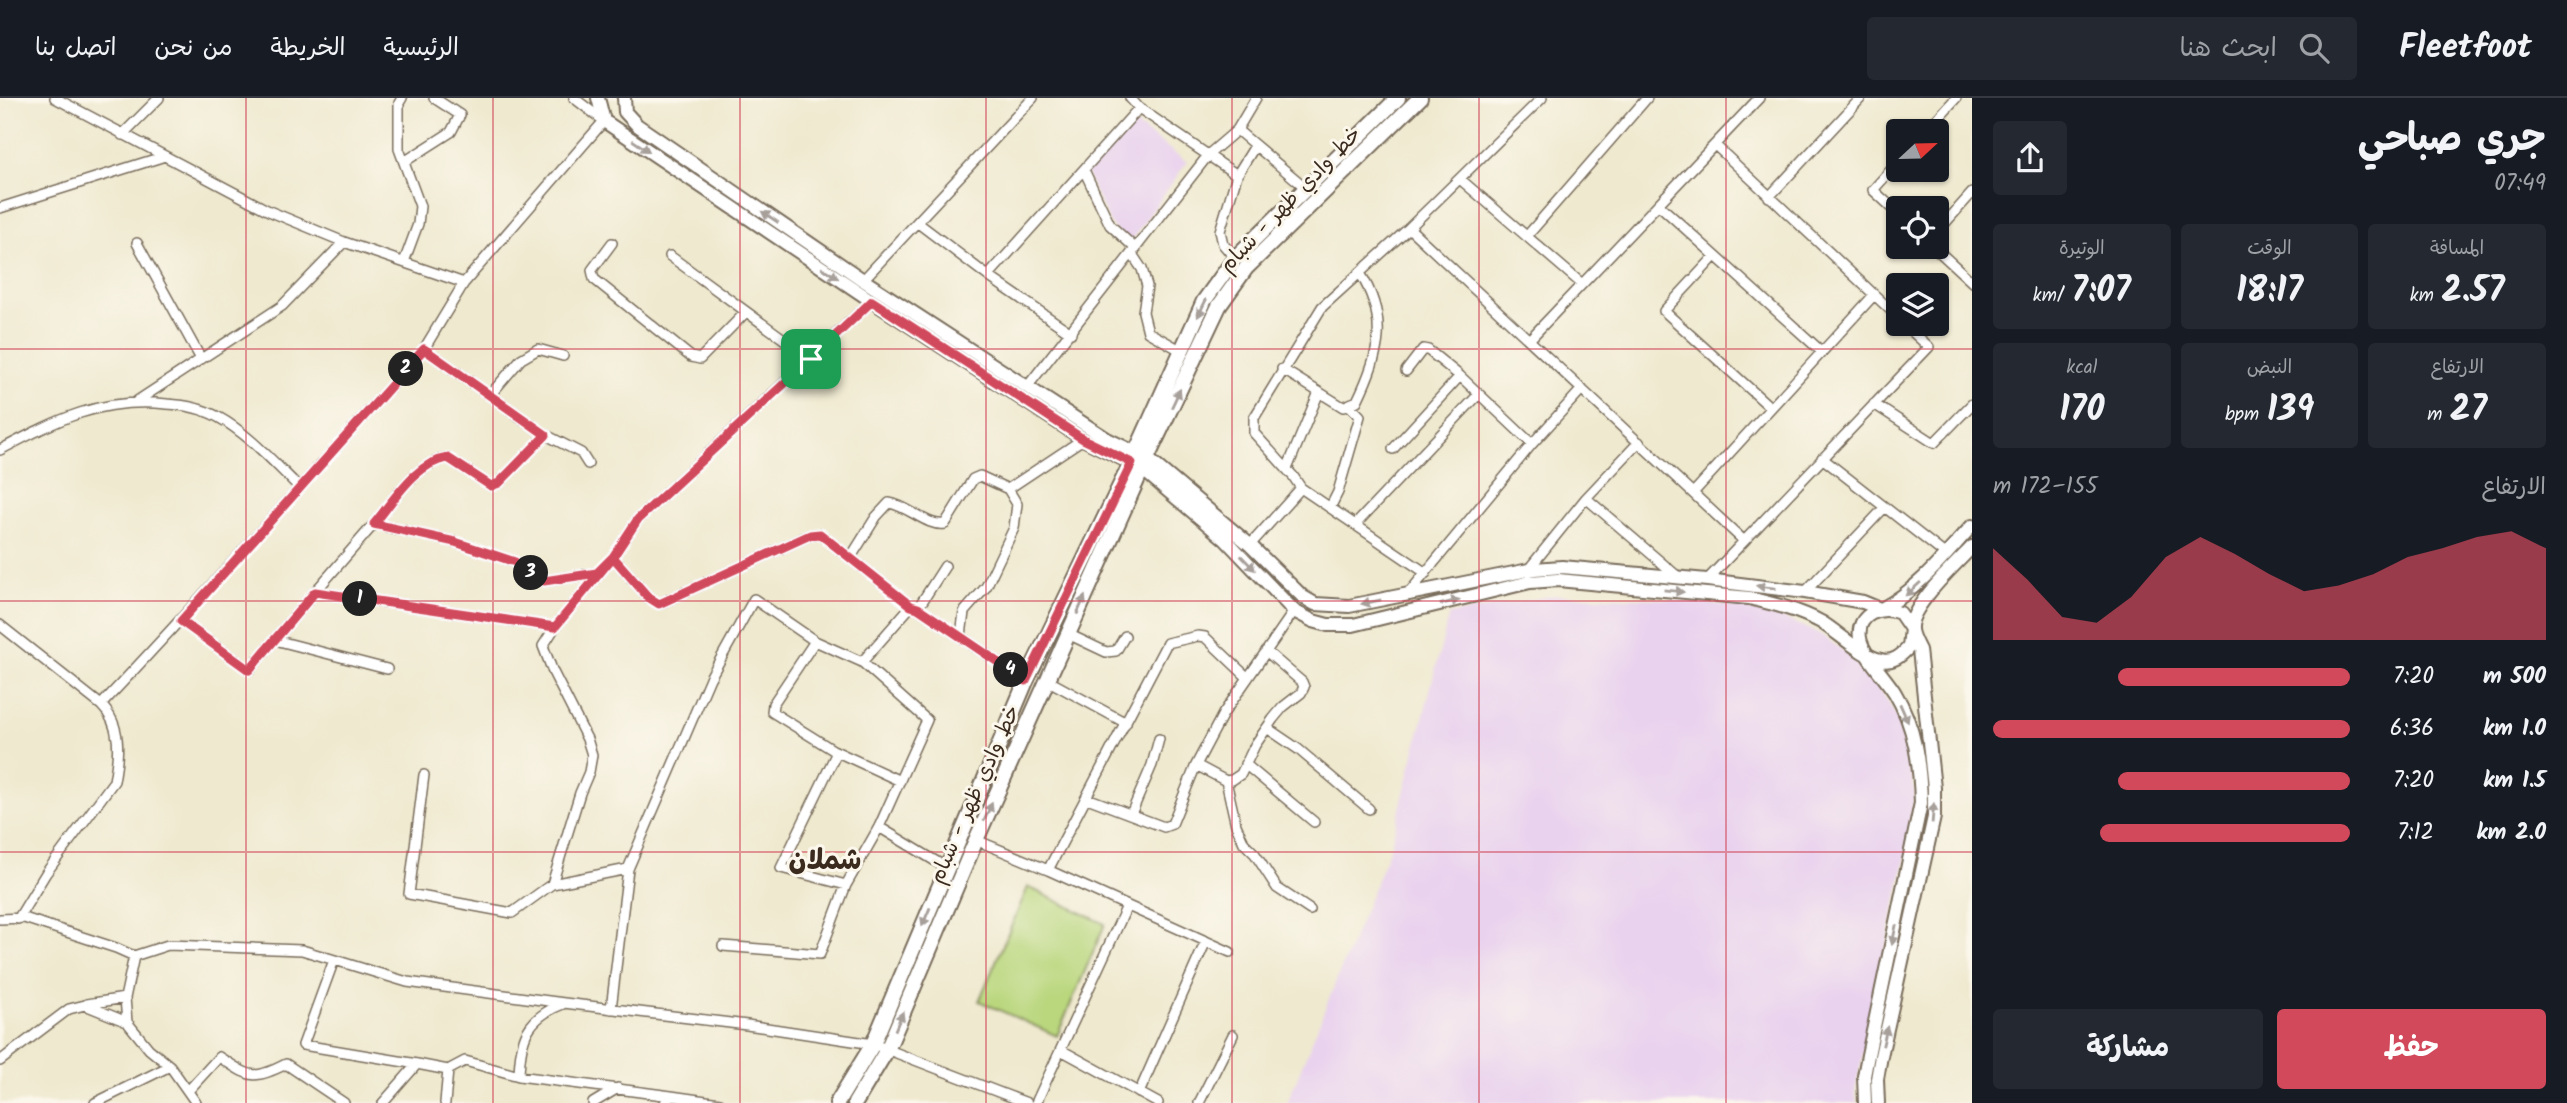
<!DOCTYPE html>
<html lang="ar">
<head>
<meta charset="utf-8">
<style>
  body { margin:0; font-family:Kalam,"Playpen Sans Arabic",sans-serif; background:#242831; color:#f1f3f6; direction:rtl; height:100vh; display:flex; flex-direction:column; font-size:26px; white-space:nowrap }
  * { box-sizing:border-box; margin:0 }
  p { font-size:23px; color:#9ea1a6 }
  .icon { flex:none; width:38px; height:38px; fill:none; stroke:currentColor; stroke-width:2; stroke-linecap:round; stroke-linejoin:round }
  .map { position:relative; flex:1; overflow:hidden; direction:ltr }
  .sheet { display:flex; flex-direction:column; background:#171b24; width:595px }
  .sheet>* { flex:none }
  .needle { width:46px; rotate:68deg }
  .buttons { position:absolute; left:1886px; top:21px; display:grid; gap:14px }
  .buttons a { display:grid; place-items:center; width:63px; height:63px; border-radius:7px; background:#171b24; box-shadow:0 2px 5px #0004; font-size:35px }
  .pin { position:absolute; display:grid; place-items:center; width:60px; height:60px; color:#fff; margin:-30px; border-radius:14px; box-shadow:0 4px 10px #0006 }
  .km { position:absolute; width:35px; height:35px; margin:-18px; border-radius:50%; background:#222; color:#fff; font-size:19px; line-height:35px; text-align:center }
  .round { display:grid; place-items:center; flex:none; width:74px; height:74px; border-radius:7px; background:#242831 }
  .overview { display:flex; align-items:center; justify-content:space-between; height:119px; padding:0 21px }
  h1 { font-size:38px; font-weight:700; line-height:52px }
  .metrics { display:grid; grid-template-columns:repeat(3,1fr); gap:10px; height:119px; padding:7px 21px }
  .metrics div { display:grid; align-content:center; border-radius:7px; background:#242831; text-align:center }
  .metrics b { font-size:35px; font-weight:700 }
  .metrics small { font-size:19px; font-weight:400 }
  .metrics p { font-size:19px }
  .chart { height:196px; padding:14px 21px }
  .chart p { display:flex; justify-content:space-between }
  .chart svg { width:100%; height:126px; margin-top:7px; fill:#d1495b; opacity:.7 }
  .button { display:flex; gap:14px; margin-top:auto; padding:14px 21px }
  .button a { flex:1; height:80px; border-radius:7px; background:#d1495b; color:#fff; font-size:28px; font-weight:700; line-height:80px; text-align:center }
  .button a+a { background:#242831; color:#f1f3f6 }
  ul { padding:0 21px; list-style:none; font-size:23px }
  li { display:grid; grid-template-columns:112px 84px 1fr; align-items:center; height:52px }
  li i { height:18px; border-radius:9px; background:#d1495b }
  header { display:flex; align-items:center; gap:42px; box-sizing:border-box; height:98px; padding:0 35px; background:#171b24; border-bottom:2px solid #363941 }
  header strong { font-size:33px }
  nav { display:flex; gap:38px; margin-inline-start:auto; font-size:24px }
  .search { width:490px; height:63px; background:#242831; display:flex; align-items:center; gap:18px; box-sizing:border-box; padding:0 24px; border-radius:7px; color:#9ea1a6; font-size:26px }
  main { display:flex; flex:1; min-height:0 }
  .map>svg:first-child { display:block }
  .built { fill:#e9d2ee }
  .pitch { fill:#bad77e; stroke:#7a804e; stroke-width:2 }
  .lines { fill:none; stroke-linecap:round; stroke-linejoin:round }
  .street-casing { stroke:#7a6d5c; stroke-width:12 }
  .secondary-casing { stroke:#7a6d5c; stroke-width:16 }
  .primary-casing { stroke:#7a6d5c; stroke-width:18 }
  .street { stroke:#fff; stroke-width:9 }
  .secondary { stroke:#fff; stroke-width:12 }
  .primary { stroke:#fff; stroke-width:14 }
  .oneway { fill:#a79f9a }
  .route-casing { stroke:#fff; stroke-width:14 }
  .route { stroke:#d1495b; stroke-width:9 }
  .grid { fill:none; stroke:#d1495b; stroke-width:2; stroke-opacity:0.55 }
  .labels { text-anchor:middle; stroke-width:6; stroke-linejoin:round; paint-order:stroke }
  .street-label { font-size:21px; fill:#3b2a1e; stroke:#fbf7ec }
  .district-label { font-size:28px; font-weight:bold; fill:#3b2a1e; stroke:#fbf7ec }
</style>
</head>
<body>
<header>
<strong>Fleetfoot</strong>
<div class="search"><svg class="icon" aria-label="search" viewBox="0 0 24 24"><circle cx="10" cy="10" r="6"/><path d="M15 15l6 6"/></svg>ابحث هنا</div>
<nav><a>الرئيسية</a><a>الخريطة</a><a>من نحن</a><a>اتصل بنا</a></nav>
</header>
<main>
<section class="sheet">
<div class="overview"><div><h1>جري صباحي</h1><p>07:49</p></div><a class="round"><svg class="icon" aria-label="share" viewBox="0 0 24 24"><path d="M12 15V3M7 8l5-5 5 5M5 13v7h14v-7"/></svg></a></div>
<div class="metrics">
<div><p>المسافة</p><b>2.57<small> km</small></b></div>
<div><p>الوقت</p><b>18:17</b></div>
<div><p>الوتيرة</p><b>7:07<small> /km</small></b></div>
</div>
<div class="metrics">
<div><p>الارتفاع</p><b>27<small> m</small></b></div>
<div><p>النبض</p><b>139<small> bpm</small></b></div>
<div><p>kcal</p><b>170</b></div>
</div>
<div class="chart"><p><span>الارتفاع</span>155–172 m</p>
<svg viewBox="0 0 160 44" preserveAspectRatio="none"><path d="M0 44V12L10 23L20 36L30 38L40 29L50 15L60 8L70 14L80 21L90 27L100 25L110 21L120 15L130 12L140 8L150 6L160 12V44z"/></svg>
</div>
<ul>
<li><b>500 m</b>7:20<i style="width:65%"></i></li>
<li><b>1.0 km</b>6:36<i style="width:100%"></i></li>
<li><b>1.5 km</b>7:20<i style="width:65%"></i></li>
<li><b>2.0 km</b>7:12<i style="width:70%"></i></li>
</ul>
<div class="button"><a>حفظ</a><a>مشاركة</a></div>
</section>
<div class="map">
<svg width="1972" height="1005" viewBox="0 0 1972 1005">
  <rect width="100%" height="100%" fill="#fbf7ec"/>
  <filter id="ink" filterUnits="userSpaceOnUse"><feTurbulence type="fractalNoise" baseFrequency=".0143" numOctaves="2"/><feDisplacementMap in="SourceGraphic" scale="14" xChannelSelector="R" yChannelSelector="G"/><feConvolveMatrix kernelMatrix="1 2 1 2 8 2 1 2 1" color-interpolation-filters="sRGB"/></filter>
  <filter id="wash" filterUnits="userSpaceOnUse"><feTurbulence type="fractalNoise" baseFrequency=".00686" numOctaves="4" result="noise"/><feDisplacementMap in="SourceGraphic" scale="28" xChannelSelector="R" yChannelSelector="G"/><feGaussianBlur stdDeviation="1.57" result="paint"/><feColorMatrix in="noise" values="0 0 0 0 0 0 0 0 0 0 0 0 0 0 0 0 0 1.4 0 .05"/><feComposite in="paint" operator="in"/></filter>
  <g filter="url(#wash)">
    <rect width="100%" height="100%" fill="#efe9cf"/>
    <path class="built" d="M 1131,23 L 1187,64 L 1128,147 L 1110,125 L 1086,75 Z
      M 1555,497 L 1662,501 L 1760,510 L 1820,536 L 1866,569 L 1901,625 L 1915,695 L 1904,768 L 1855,992 L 1857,1005 L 1287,1005 L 1391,747 L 1449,517 Z"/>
    <path class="pitch" d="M 1028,789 L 1105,826 L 1057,938 L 979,903 Z"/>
  </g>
  <g filter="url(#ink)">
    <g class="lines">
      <g class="street-casing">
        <path id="street" d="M 55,0 L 269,113 L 344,144 L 464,185
          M 402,0 L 399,5 L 399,51 L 420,108 L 418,126 L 404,164
          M 1130,0 L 1139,10 L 1237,77
          M 1237,32 L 1306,90
          M 1926,33 L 1956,0
          M 122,37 L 159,0
          M 1715,47 L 1899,220
          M 1899,63 L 1873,92 L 1899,116
          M 404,64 L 451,34 L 460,17 L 434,0
          M 1084,72 L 1110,127 L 1136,151
          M 1460,81 L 1582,186
          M 1769,99 L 1861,0
          M 1658,106 L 1822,254
          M 0,110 L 165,58
          M 918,125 L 988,178 L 1071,235
          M 1409,130 L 1743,442
          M 1937,134 L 1972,95
          M 1527,138 L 1647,0
          M 137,145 L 201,261
          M 612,145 L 592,172 L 594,181 L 691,259 L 700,261 L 746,214
          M 1934,149 L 1972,184
          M 1132,156 L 1142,171 L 1147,188 L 1143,214 L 1148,234 L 1182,253
          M 670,158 L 811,261
          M 1715,158 L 1664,213 L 1771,310
          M 1235,160 L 1223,146 L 1220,133 L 1237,77 L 1255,48
          M 988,178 L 1139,10
          M 863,182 L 1033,0
          M 1529,242 L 1759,0
          M 424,251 L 464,185 L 604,23 L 574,0
          M 1282,271 L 1343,309 L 1357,303 C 1380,256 1389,222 1360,175
          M 1406,273 L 1423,251 L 1428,252 L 1460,278 L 1532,346
          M 1027,289 L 1209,56 L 1237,32 L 1256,0
          M 490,297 L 521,261 L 538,251 L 563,258
          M 137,303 L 282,208 L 344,144
          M 1874,306 L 1934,345 L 1972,306
          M 546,337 L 581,355 L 588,366
          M 1639,344 L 1586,400 L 1677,478
          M 1393,351 L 1460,278
          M 0,352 C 57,322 100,299 167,306 C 184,307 204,311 218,319 C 249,336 274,365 299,389
          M 1822,360 L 1946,457
          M 1287,371 L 1319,294
          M 1008,391 L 1083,341
          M 1693,395 L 1874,197
          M 1330,410 L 1338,394 L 1360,318 L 1350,308
          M 1355,427 L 1479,296
          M 1250,447 L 1301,390
          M 613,459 L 648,499 L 659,506 L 810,437 L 820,436 L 911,508
          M 851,459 L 876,419 L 889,405 C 909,408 927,429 945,426 L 973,381 L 980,378 L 1008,391 L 1017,406 L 1014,430 L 986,489 L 964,514 L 961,538
          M 1528,472 L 1586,400
          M 597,475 L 544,483 L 515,464 L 455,444 L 374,426 L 315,494 L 555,529 L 613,459 L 638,421 L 872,203
          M 1426,475 L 1301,390 L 1293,378 L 1254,335 L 1254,320 L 1322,209 L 1409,130 L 1542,0
          M 1707,482 L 1929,249 L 1904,226
          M 1805,494 L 1885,409
          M 1408,496 L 1532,346 L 1582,291
          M 918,510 L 945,468
          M 181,523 L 249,572 L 315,494
          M 0,527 L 101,607 C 122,627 119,656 114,683 L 46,775 L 18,821
          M 1068,536 L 1106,554 L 1116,553 L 1125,538
          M 275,542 L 387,571
          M 815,543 L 773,606 L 772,614 L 833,652 L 900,683
          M 862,564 L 927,622 L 879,729 L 947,770
          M 1047,582 L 1126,625
          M 101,607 C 211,491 317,370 424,251 L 546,337 L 499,385 L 491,388 L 448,360 C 416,364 394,402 374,426
          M 1267,630 L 1298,651 L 1369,711
          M 837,654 L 781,770 L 846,787 L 879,729
          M 1245,666 L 1314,724
          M 1196,667 L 1226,683 L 1232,682 L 1241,676 L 1255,647 L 1273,621 L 1283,609 L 1301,595 L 1304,589 L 1302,584 L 1266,553
          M 424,677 L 409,796 L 512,815 L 552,786 L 628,771
          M 1226,683 L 1236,727 L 1244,745 L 1255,756 L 1277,790 L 1310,812
          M 1087,700 L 1164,729 L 1172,726 L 1196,667 L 1223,616 L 1294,513
          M 1131,716 L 1152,667 L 1159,641
          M 976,742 L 1048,772 L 1230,854
          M 1048,772 L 1167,545 L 1198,538 L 1205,539 L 1248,580
          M 552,786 L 580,695 L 589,674 L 592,657 L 587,641 L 553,574 L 543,548 L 555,529
          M 0,821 L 24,820 L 116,850 L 134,858
          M 723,848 L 820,856 L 846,787
          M 334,862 L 303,947 L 417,966
          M 87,906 L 125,900
          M 611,911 L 628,771 L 710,580 L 754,501 L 815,543 L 862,564 L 911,508 L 918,510 L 1026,583
          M 1061,952 L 1158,1005
          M 0,963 L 69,911 L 85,907 L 127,924
          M 519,978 C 520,941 526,920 563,906
          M 188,993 L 219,959 C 250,978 251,984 286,966 L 344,1005
          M 1139,995 L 1206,843
          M 95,1005 L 170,968
          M 196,1005 L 170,968 L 149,951 L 127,924 L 125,900 L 134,858 L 168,847 L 302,852 L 407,884 L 564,905 L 747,927 L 873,946 L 1027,1005
          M 383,1005 L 417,966 L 448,972
          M 445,1005 L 448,972 L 465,963 L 519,978 L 671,998
          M 593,1005 L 618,990
          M 665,1005 L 671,998 L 720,1005
          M 1036,1005 L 1127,808
          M 1199,1005 L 1233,937"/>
      </g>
      <g class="secondary-casing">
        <path id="secondary" d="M 598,0 L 604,23 L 872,203 L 1083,341 L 1131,365
          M 624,0 L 625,14 L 637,27 L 863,182 L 1107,341 L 1136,355
          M 1148,361 L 1250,447 L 1303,499 L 1315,506 L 1349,508 L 1534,471 L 1562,469 L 1707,482 L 1805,494 L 1863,504 L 1880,511
          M 1142,371 L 1226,442 L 1294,513 L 1313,523 L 1328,527 L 1353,527 L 1530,484 L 1558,482 L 1749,500 C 1774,506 1799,512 1821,524 C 1838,534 1863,559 1881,562 C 1893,565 1901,558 1909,549 L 1911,531 L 1900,515 C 1881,507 1856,516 1860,540 C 1862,556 1886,580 1895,595 C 1915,628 1920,667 1921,705 L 1868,957 L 1864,978 L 1865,1005
          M 1883,510 C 1919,491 1944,458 1972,428
          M 1878,1005 L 1877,981 L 1881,958 L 1934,719 L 1934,690 L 1919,552 C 1916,546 1911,537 1911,531 C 1909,509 1957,465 1972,449"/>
      </g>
      <g class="primary-casing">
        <path id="primary" d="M 837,1005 L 873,946 L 1026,583 L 1131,365 L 1204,203 L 1235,160 L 1398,0
          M 855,1005 L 888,950 L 976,742 L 1142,371 L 1219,208 L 1246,170 L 1420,0"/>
      </g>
      <use href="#street" class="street"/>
      <use href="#secondary" class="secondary"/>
      <use href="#primary" class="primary"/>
    </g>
    <defs><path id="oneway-solid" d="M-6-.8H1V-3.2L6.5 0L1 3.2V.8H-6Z" transform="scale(1.75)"/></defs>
    <g class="oneway">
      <use href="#oneway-solid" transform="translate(641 48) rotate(34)"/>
      <use href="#oneway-solid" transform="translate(770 119) rotate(-146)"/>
      <use href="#oneway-solid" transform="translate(830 175) rotate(34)"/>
      <use href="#oneway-solid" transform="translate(1202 210) rotate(116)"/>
      <use href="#oneway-solid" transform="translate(1176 300) rotate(-65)"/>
      <use href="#oneway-solid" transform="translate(1248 465) rotate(46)"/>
      <use href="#oneway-solid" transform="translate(1766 489) rotate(-173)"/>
      <use href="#oneway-solid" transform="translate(1913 491) rotate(138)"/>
      <use href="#oneway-solid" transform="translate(1674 493) rotate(6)"/>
      <use href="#oneway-solid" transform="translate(1371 504) rotate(169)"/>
      <use href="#oneway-solid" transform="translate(1450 504) rotate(-14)"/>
      <use href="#oneway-solid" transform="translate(1081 507) rotate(-66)"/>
      <use href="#oneway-solid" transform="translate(1904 615) rotate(66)"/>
      <use href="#oneway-solid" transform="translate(988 714) rotate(-66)"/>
      <use href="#oneway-solid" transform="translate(1933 715) rotate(-85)"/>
      <use href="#oneway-solid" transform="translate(926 819) rotate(113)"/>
      <use href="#oneway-solid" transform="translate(1894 837) rotate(102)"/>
      <use href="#oneway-solid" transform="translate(899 923) rotate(-67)"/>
      <use href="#oneway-solid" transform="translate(1885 938) rotate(-77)"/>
    </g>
  </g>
  <g class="lines" filter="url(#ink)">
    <g class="route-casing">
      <path id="route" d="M 811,261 L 638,421 L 613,459 L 555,529 L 315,494 L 249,572 L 181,523 L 424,251 L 546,337 L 499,385 L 491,388 L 448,360 C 416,364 394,402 374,426 L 455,444 L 515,464 L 544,483 L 597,475 L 613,459 L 648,499 L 659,506 L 810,437 L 820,436 L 911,508 L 918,510 L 1026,583 L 1132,365 L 1083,341 L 872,203 L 811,261"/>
    </g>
    <use href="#route" class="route"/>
  </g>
  <path class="grid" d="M 246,0 L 246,1005M 493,0 L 493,1005M 740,0 L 740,1005M 986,0 L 986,1005M 1232,0 L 1232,1005M 1479,0 L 1479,1005M 1726,0 L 1726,1005M 0,251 L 1972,251M 0,503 L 1972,503M 0,754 L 1972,754"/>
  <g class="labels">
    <g class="street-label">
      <text transform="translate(1290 101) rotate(-46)" y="7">خط وادي ظهر - شبام</text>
      <text transform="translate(974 696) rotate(-66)" y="7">خط وادي ظهر - شبام</text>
    </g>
    <g class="district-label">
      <text x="825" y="771">شملان</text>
    </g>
  </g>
</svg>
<div class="buttons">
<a><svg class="needle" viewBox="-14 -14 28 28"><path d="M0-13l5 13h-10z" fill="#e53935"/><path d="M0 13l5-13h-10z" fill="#9ea1a6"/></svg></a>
<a><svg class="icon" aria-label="locate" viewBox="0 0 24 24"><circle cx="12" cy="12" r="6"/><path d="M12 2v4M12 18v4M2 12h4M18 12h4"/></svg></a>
<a><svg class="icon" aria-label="layers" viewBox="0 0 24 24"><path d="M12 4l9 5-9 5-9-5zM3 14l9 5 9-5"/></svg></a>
</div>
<div class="pin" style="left:811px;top:261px;background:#1e9e55"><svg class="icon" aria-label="arrive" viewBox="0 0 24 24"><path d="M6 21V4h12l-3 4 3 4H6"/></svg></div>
<b class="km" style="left:360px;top:501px">1</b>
<b class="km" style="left:406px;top:271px">2</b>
<b class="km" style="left:531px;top:475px">3</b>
<b class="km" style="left:1011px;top:572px">4</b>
</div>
</main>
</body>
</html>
